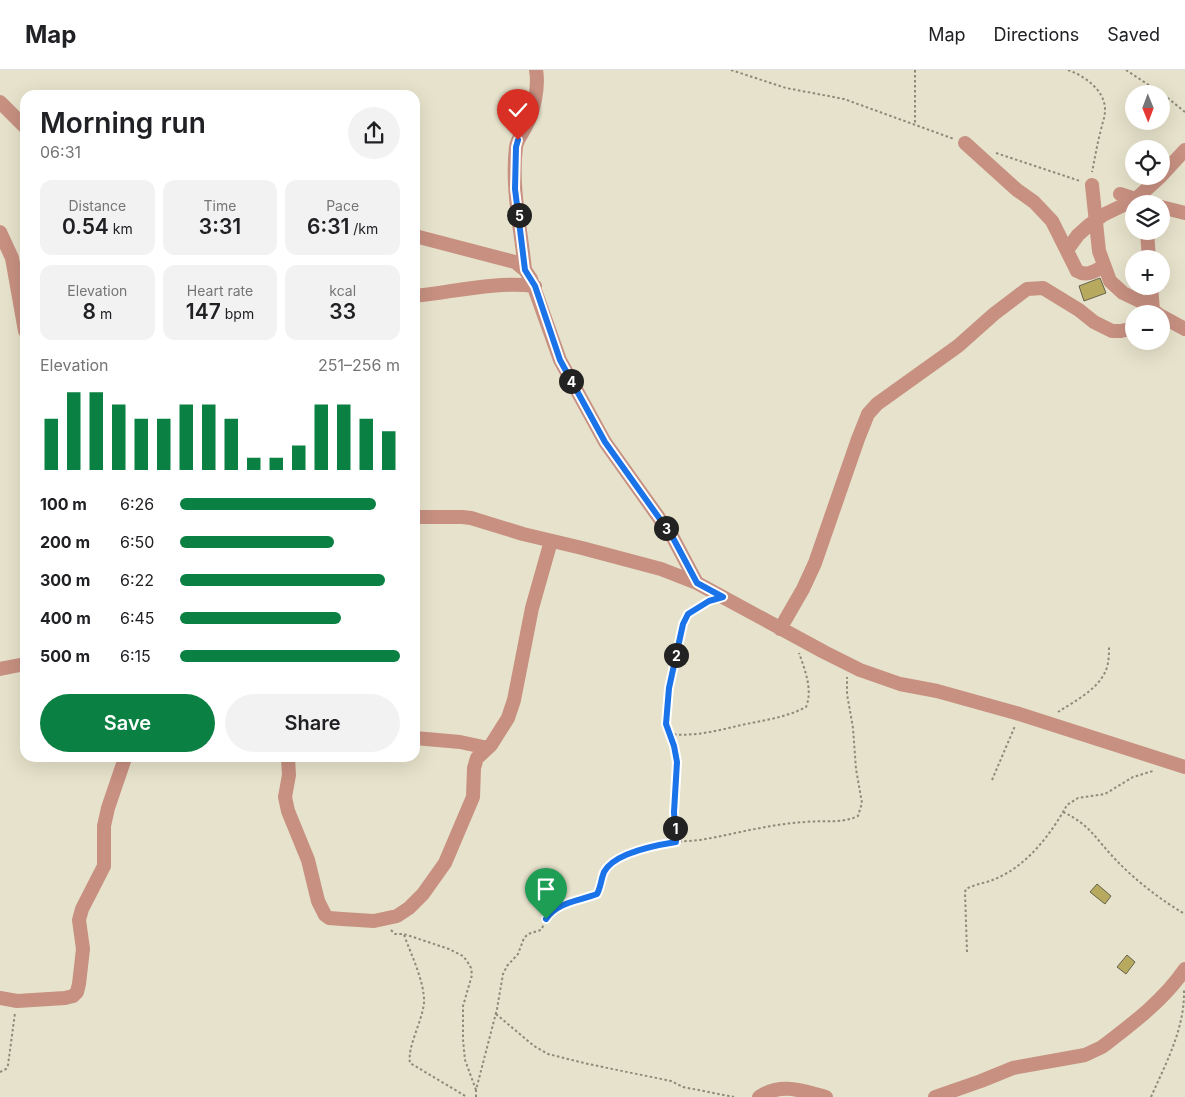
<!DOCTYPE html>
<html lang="en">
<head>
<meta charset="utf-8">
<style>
  body { margin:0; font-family:Inter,sans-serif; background:#f2f2f2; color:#202124; height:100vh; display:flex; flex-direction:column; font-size:19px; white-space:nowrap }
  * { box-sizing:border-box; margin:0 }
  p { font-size:16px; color:#757577 }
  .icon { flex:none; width:28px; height:28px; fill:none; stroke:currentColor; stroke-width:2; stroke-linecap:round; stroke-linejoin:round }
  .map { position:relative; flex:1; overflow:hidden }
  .sheet { position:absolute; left:20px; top:20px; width:400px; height:672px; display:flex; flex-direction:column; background:#fff; border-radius:15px; box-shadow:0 5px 20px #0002 }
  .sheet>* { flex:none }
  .needle { width:32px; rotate:179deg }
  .tools { position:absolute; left:1125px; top:15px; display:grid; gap:10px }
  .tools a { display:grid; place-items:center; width:45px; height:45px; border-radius:50%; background:#fff; box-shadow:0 5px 20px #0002; font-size:25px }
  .pin { position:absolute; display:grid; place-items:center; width:42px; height:42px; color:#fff; margin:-51px -21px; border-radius:50% 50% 50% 0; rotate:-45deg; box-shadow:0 0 5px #0007 }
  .pin .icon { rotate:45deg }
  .km { position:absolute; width:25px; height:25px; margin:-12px; border-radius:50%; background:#222; color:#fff; font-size:14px; line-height:25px; text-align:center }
  .round { display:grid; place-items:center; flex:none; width:52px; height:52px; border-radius:26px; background:#f2f2f2 }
  .headline { display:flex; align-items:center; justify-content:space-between; height:85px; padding:0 20px }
  h1 { font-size:28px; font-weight:600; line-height:38px }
  .stats { display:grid; grid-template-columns:repeat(3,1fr); gap:8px; height:85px; padding:5px 20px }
  .stats div { display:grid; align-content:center; border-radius:12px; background:#f2f2f2; text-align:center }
  .stats b { font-size:21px; font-weight:600 }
  .stats small { font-size:14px; font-weight:400 }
  .stats p { font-size:14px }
  .chart { height:140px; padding:10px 20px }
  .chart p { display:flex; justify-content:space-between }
  .chart svg { width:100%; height:90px; margin-top:5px; stroke:#0b8043; stroke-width:6 }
  .action { display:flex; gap:10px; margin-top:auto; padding:10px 20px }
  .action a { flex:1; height:58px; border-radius:30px; background:#0b8043; color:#fff; font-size:20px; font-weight:600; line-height:58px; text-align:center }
  .action a+a { background:#f2f2f2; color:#202124 }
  ul { padding:0 20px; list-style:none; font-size:16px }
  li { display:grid; grid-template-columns:80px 60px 1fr; align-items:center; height:38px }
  li i { height:12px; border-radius:6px; background:#0b8043 }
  header { display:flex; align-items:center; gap:30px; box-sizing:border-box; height:70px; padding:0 25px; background:#fff; border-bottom:1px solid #e0e0e0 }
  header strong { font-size:24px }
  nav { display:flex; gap:28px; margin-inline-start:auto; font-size:18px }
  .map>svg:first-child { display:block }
  .building { fill:#b7aa5e; stroke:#66634e }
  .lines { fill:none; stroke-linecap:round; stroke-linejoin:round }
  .path { stroke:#8c8a79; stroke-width:2; stroke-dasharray:2.5 2.5; stroke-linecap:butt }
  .minor { stroke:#c79081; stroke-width:14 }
  .route-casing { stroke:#fff; stroke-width:10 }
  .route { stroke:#1a73e8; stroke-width:6 }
</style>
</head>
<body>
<header>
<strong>Map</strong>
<nav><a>Map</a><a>Directions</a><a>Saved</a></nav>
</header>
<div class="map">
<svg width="1185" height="1027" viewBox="0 0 1185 1027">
  <rect width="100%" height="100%" fill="#e6e2cb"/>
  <path class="building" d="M 1100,208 L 1106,223 L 1084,231 L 1079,216 Z
    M 1097,814 L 1111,826 L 1105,834 L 1090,822 Z
    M 1127,885 L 1135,892 L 1126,904 L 1117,897 Z"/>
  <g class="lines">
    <path class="path" d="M 731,0 L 786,18 L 844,29 L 954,69
      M 915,0 L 915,54
      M 1068,0 C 1085,6 1106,21 1105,41 C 1105,48 1102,53 1101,60 C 1097,74 1095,88 1092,102
      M 1126,0 L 1164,25 L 1185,42
      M 996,83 L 1080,111
      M 1058,642 C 1075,631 1101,618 1107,597 C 1109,590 1109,583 1109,577
      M 669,664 C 696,667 719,660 746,654 C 766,650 787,647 806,637 C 813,620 805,600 799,583
      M 992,710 L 1015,656
      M 1063,742 C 1091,755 1097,771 1117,791 C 1135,810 1162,831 1185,844
      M 676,772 L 674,742 L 677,692 L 674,676 L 666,654 L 669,618 L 683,554 L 688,544 L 707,532
      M 391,860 L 395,864 L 404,864 L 449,879 L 463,886 L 467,891 L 471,898 L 472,905 L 463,936 L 463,970 L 465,990 L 476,1020
      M 404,865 C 411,884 425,913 424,933 C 422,952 407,977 410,993 L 467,1027
      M 967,882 L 965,822 L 966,819 C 975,814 986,813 995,809 C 1027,796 1051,764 1067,735 L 1078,728 L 1105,724 L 1133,707 L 1153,701
      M 496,944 L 534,976 L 548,984 L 588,994 L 671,1011 L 683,1017 L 734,1027
      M 0,1002 L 6,999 L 8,995 L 15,943
      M 476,1027 L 476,1020 L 497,939 L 503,904 L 507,896 L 518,884 L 524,868 L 528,864 L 541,860 C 544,855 545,850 548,845 C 559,831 582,830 597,824 C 602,815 601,803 608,796 C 622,783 657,774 677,772 C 684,771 692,771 700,770 C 735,764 770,754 805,752 C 824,750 841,754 858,746 L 862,733 L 856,699 L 853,658 L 847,624 L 847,607
      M 1151,1027 C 1166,993 1185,958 1184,920"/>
    <path class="minor" d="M 0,32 L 25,57
      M 965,73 L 1017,120 L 1034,132 L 1052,151 L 1077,201 C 1087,207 1095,201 1104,196
      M 1161,106 L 1185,80
      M 1092,115 L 1099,181 L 1110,211 L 1123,223 L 1144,233 L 1158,244
      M 1120,124 L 1150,134
      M 1161,137 L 1185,143
      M 1147,161 L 1149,189
      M 0,162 L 12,188 L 25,261
      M 415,166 L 515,192 L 525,200 L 531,209 L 560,290 L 605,372 L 672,466 L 697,513
      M 1067,180 L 1078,165 L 1088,156 L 1103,145 L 1136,129 L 1161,106
      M 525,200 C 521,159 511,118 516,77 C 517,69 523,63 526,56 C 534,42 539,16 536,0
      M 1151,216 L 1153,240
      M 415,226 C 454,222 495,211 535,216
      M 1161,246 L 1185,259
      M 415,447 L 462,447 L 471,448 L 523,464 L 582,478 L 661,499 L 697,513 L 824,582 L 860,600 L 900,614 L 937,621 L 1016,643 L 1185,697
      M 780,559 L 803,519 L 815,493 L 858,369 L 868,344 L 877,334 L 958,276 L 994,244 L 1027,219 L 1043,218 L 1079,240 L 1094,252 L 1112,261 L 1121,261 L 1134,258
      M 0,599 L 25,594
      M 415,668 L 460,672 L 488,678
      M 288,688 L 289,705 L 285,727 L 288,741 L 308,790 L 318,831 L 325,845 L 329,848 L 342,849 L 374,851 L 397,846 L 409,838 L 423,824 L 445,793 L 473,727 L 474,698 L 477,688 L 491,675 L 508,648 L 514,630 L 532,538 L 551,471
      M 0,928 L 17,931 L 65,928 L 73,926 L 77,922 L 79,914 L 83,879 L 79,850 L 82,839 L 104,796 L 104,756 L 108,738 L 125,688
      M 759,1027 C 782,1012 802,1021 826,1027
      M 935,1027 L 981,1011 L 1013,998 L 1085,985 L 1102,977 C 1132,954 1163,931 1185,899"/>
  </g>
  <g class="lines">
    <g class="route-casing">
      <path id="route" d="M 518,70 L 516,77 L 515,119 L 525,200 L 535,216 L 560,290 L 605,372 L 672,466 L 697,513 L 723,527 L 709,531 L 688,544 L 683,554 L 669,618 L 666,654 L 674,676 L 677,692 L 674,742 L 676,772 C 657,775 614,783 604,802 C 601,809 601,817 597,824 C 579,831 557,832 546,849"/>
    </g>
    <use href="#route" class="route"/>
  </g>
</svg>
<div class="tools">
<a><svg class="needle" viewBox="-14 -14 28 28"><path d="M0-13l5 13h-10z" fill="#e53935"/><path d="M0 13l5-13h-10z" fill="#757577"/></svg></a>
<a><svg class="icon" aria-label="locate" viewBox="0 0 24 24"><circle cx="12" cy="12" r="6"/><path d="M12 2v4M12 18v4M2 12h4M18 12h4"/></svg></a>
<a><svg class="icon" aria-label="layers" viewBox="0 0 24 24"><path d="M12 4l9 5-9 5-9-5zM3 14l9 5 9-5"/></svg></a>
<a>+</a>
<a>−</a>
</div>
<div class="pin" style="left:546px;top:849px;background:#1e9e55"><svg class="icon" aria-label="arrive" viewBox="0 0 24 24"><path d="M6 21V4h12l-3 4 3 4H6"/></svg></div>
<div class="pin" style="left:518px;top:70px;background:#d93025"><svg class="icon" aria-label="check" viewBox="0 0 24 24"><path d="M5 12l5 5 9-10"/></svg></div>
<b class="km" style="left:675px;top:758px">1</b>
<b class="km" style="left:676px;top:585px">2</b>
<b class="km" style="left:666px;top:458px">3</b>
<b class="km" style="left:571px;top:311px">4</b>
<b class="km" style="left:519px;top:145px">5</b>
<section class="sheet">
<div class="headline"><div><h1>Morning run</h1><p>06:31</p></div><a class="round"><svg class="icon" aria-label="share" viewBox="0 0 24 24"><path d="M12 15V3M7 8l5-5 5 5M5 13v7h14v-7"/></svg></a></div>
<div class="stats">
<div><p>Distance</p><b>0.54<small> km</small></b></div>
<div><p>Time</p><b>3:31</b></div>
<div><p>Pace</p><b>6:31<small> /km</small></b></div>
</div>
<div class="stats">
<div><p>Elevation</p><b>8<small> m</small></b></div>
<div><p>Heart rate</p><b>147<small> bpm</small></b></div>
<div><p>kcal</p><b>33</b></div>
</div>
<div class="chart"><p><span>Elevation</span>251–256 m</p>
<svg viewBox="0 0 160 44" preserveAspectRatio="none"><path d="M5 44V19M15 44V6M25 44V6M35 44V12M45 44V19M55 44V19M65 44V12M75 44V12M85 44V19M95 44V38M105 44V38M115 44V32M125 44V12M135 44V12M145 44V19M155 44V25"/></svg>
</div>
<ul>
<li><b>100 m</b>6:26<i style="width:89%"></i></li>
<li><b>200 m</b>6:50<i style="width:70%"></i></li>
<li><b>300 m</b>6:22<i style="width:93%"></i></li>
<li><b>400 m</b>6:45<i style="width:73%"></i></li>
<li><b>500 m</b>6:15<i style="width:100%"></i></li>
</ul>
<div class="action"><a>Save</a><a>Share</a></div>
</section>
</div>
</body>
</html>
